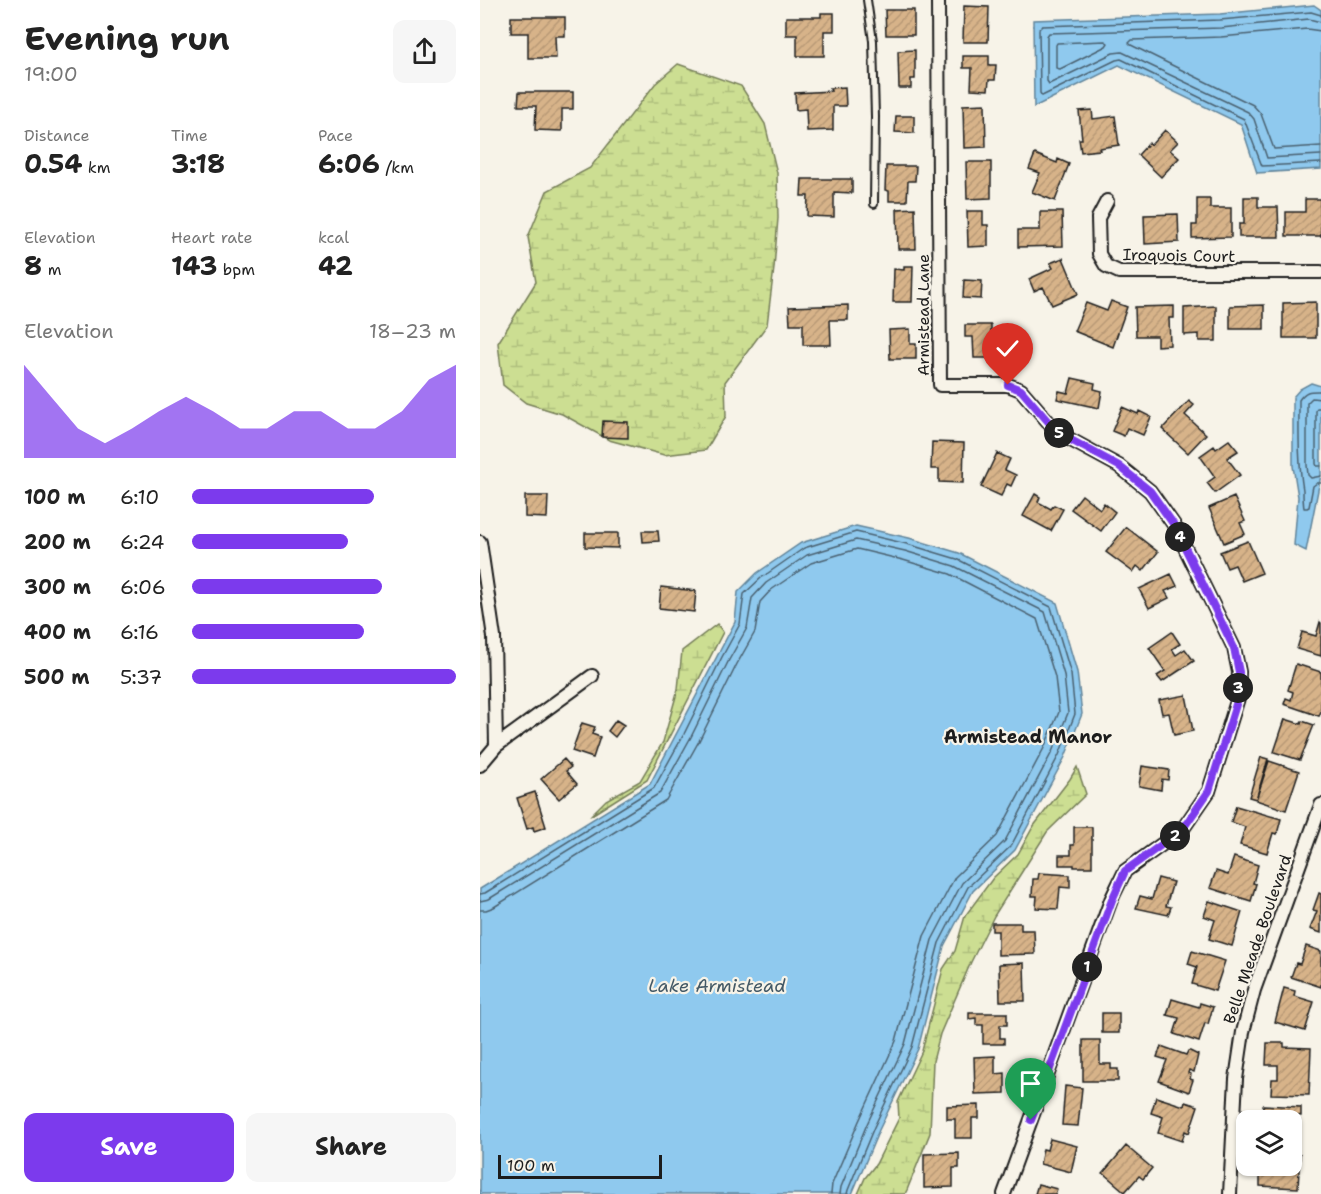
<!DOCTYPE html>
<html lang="en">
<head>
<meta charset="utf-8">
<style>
  body { margin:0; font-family:"Shantell Sans",sans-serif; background:#f6f6f6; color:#222; height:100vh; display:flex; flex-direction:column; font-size:22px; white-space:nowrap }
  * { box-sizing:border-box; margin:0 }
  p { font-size:20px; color:#767676 }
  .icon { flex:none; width:33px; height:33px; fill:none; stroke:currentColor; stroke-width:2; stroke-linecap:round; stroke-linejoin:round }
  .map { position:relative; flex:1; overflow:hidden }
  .panel { display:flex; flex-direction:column; background:#fff; width:480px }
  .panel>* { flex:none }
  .tools { position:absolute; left:756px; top:1110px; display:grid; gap:12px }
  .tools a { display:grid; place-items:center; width:66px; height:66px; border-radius:12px; background:#fff; box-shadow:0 2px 4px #0004; font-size:30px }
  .scale { position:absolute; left:18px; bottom:15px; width:164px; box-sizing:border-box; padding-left:6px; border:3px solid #1c1c1c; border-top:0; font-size:16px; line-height:21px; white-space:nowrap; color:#1c1c1c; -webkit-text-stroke:4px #f7f3e8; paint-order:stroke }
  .pin { position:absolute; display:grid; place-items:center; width:51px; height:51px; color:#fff; margin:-62px -26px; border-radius:50% 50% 50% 0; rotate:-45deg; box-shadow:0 0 6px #0007 }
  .pin .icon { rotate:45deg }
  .km { position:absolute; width:30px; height:30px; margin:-15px; border-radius:50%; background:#222; color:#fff; font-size:16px; line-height:30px; text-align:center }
  .round { display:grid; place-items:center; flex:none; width:63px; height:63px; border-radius:12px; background:#f6f6f6 }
  .summary { display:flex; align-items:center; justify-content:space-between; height:102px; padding:0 24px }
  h1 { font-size:33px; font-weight:700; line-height:45px }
  .metrics { display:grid; grid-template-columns:repeat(3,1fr); gap:9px; height:102px; padding:6px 24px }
  .metrics div { display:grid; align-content:center }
  .metrics b { font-size:26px; font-weight:700 }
  .metrics small { font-size:16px; font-weight:400 }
  .metrics p { font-size:16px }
  .chart { height:168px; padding:12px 24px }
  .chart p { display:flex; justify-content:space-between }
  .chart svg { width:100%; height:108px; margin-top:6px; fill:#7c3aed; opacity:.7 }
  .action { display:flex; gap:12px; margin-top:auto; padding:12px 24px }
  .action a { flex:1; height:69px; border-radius:12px; background:#7c3aed; color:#fff; font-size:24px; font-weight:700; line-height:69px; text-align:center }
  .action a+a { background:#f6f6f6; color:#222 }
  ul { padding:0 24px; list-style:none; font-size:20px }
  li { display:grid; grid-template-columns:96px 72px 1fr; align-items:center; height:45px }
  li i { height:15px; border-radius:8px; background:#7c3aed }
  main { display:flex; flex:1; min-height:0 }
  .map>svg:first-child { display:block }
  .wetland { fill:url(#wetland-marsh); stroke:#747d57; stroke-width:1.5 }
  .water { fill:#8fc9ee; stroke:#61849a; stroke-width:1.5 }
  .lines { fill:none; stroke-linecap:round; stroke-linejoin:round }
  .shore { stroke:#4a6170; stroke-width:1.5 }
  .building { fill:url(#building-hatch); stroke:#1c1c1c; stroke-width:1.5 }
  .lane-casing { stroke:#1c1c1c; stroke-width:10 }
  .street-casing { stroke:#1c1c1c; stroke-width:16 }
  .lane { stroke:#f7f3e8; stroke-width:6 }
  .street { stroke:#f7f3e8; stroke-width:12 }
  .route-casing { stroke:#fff; stroke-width:12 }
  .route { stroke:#7c3aed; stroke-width:8 }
  .labels { text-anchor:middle; stroke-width:4.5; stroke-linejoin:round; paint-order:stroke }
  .street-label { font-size:16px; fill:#1c1c1c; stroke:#f7f3e8 }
  .neighbourhood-label { font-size:18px; font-weight:bold; fill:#1c1c1c; stroke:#f7f3e8 }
  .water-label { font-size:18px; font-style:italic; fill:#445966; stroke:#f7f3e8 }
</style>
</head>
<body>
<main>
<section class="panel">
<div class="summary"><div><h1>Evening run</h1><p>19:00</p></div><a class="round"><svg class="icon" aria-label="share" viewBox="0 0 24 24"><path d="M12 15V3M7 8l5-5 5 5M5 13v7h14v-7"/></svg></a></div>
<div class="metrics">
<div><p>Distance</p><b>0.54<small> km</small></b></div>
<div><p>Time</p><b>3:18</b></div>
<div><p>Pace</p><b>6:06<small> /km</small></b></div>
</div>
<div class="metrics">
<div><p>Elevation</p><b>8<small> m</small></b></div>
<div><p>Heart rate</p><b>143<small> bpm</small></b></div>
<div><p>kcal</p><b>42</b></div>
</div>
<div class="chart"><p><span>Elevation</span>18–23 m</p>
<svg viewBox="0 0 160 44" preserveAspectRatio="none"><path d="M0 44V6L10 19L20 32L30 38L40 32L50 25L60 19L70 25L80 32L90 32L100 25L110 25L120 32L130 32L140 25L150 12L160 6V44z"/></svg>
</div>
<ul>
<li><b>100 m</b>6:10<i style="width:69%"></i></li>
<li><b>200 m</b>6:24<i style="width:59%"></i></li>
<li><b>300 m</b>6:06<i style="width:72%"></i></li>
<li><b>400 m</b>6:16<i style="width:65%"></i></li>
<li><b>500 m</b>5:37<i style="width:100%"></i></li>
</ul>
<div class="action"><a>Save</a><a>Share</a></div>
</section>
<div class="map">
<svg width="841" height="1194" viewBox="0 0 841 1194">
  <defs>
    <pattern id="wetland-marsh" width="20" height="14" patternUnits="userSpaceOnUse" patternTransform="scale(1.5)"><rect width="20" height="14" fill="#ccde92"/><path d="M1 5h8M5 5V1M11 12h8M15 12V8" fill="none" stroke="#afbe7d"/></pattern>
    <pattern id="building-hatch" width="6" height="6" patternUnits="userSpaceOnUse" patternTransform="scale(1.5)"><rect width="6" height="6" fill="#d7b389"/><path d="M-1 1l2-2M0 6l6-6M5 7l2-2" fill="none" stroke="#b89976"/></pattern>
  </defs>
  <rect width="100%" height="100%" fill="#f7f3e8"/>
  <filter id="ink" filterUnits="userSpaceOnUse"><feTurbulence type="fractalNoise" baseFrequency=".0167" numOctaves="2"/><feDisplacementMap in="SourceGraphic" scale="12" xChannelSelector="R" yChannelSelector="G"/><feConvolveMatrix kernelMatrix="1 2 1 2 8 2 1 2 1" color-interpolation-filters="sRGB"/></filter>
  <g filter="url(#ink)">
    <path class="wetland" d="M 198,64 L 261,86 L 285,124 L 297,173 L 298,218 L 294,268 L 287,325 L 245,382 L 246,416 L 226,450 L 184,455 L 129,440 L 82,414 L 46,403 L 23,385 L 18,343 L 56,282 L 48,237 L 67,191 L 110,168 L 175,84 Z
      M 237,624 L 243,632 L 167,780 L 110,816 L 126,800 L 160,781 L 183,742 L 198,689 L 202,651 Z
      M 597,767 L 606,794 L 567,832 L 514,916 L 491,962 L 460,1034 L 453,1061 L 450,1133 L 427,1190 L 425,1194 L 378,1194 L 385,1178 L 396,1164 L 419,1118 L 418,1102 L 442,1051 L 463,969 L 475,951 L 485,916 L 513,878 L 538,854 L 553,827 L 590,779 Z"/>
    <path class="water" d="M 834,5 L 841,10 L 841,169 L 777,173 L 761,124 L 639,65 L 554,107 L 553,20 L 740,14 Z
      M 831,383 L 841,386 L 841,475 L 826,551 L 814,545 L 818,497 L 813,466 L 813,397 L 820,389 Z
      M 376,526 L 429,538 L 479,553 L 577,603 L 597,672 L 602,714 L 585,757 L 535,850 L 493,891 L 464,946 L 438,1049 L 399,1130 L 372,1194 L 0,1194 L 0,889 L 170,784 L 255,622 L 258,592 L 277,573 L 321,543 Z"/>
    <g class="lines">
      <path class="shore" d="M 841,15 L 831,12 L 740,20 L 562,26 L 559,29 L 560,93 L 562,96 L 636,60 L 641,59 L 764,119 L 782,166 L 841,163
        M 841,22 L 829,19 L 741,28 L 569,33 L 567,36 L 567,81 L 569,84 L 633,53 L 642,52 L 768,112 L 774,119 L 787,158 L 841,155
        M 841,31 L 827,29 L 741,37 L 652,40 L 649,43 L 651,45 L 773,105 L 781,114 L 794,149 L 841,146
        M 625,41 L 628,43 L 626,46 L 580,69 L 576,68 L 576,45 L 577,43 Z
        M 841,391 C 830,391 826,390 819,400 C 819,430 818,460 823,490 C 823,496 823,502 824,508 L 827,508 L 829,507 L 833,486 L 837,483 L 841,483
        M 841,399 L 832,398 L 827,403 L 827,465 L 828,475 L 831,478 L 841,476
        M 841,408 L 837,408 L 836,411 L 836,464 L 837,466 L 841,466
        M 0,894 L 5,893 L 174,788 L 204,734 L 242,657 L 260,624 L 264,594 L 281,578 L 324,548 L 376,532 L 427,544 L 477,559 L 571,607 L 591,674 L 595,714 L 579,755 L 531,846 L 488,887 L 459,943 L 432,1047 L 394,1127 L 368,1190 L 367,1194
        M 0,901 L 9,899 L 180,793 L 211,737 L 249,660 L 267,628 L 272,598 L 286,583 L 327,555 L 376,540 L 425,551 L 474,566 L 565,612 L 584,675 L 588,713 L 572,752 L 525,841 L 482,883 L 452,940 L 425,1044 L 387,1124 L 361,1187 L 360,1194
        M 0,910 L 6,910 L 14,907 L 186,800 L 219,741 L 257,664 L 275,632 L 280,602 L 291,590 L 331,563 L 377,549 L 423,560 L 470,574 L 557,619 L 575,677 L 579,712 L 564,748 L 517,836 L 475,877 L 444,936 L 416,1041 L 379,1121 L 352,1184 L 351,1194"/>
    </g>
    <path class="building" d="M 484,6 L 509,7 L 508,42 L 483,42 Z
      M 405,10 L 434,10 L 434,35 L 406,35 Z
      M 341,13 L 354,13 L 354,31 L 344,31 L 344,56 L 317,56 L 317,35 L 306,35 L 306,17 L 341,17 Z
      M 31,17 L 85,17 L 85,36 L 75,36 L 76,58 L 48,58 L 48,33 L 31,33 Z
      M 435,50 L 435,79 L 431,79 L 431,88 L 419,88 L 418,51 Z
      M 483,56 L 509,56 L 509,65 L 516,65 L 515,80 L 509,80 L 508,90 L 491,89 L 492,68 L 483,68 Z
      M 365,87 L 366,106 L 353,106 L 353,130 L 327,131 L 326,109 L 316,110 L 315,93 L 351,91 L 350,88 Z
      M 39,92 L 93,92 L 93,109 L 82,109 L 82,131 L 55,130 L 56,106 L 38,106 Z
      M 505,104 L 506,147 L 484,148 L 483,105 Z
      M 612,110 L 613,119 L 635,116 L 639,145 L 619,148 L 620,150 L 601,152 L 599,139 L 602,139 L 599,111 Z
      M 416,116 L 434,116 L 434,133 L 415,132 Z
      M 685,130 L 698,142 L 690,150 L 699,158 L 681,177 L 658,155 L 669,143 L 671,145 Z
      M 555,154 L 577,163 L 578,159 L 589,164 L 575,201 L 552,192 L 560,173 L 549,169 Z
      M 486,162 L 511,162 L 511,198 L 487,199 Z
      M 406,166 L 436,166 L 435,181 L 428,181 L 427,201 L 409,201 L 409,191 L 405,190 Z
      M 322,179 L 372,179 L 372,193 L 354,192 L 354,217 L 327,216 L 328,196 L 321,196 Z
      M 764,197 L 778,197 L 778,207 L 798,207 L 799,237 L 759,237 L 759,224 L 764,224 Z
      M 717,199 L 730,199 L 730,208 L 751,208 L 751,237 L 712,238 L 712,225 L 717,225 Z
      M 825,199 L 840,199 L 841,236 L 806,236 L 806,212 L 825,212 Z
      M 435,208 L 436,249 L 418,249 L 417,209 Z
      M 487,211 L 503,211 L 503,225 L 508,225 L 508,246 L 488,247 Z
      M 560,212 L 582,212 L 583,246 L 538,247 L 538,230 L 560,230 Z
      M 698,214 L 699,242 L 665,244 L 664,215 Z
      M 583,258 L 598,294 L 572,305 L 563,287 L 554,291 L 549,279 L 573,268 L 570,263 Z
      M 424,266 L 433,266 L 432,302 L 413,302 L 414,269 L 424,270 Z
      M 484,280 L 502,281 L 501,299 L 483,298 Z
      M 631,301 L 647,307 L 633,347 L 594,331 L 606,303 L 627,311 Z
      M 836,302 L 836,338 L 803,338 L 803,303 Z
      M 368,305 L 368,320 L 350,320 L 351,345 L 323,345 L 323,324 L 310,324 L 309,307 Z
      M 784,305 L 784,329 L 750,329 L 750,306 Z
      M 694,306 L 694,318 L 689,318 L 690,345 L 677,346 L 677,336 L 656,336 L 655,307 Z
      M 736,306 L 736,341 L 719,341 L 719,334 L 704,335 L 704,308 Z
      M 485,325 L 511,325 L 511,358 L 494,358 L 493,337 L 485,337 Z
      M 430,329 L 430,344 L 436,344 L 436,359 L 410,359 L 409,330 Z
      M 592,378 L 615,383 L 614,389 L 622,391 L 619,408 L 577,399 L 579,391 L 588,393 Z
      M 709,401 L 714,405 L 705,415 L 726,434 L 708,453 L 682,429 Z
      M 642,407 L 658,414 L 659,411 L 671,417 L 663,435 L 647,428 L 644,436 L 632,431 Z
      M 123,421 L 148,422 L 148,438 L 122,437 Z
      M 749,440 L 758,451 L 747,458 L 760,475 L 735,493 L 727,483 L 735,477 L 720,456 L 734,446 L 736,449 Z
      M 452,442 L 484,443 L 483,483 L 459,482 L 459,469 L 451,469 Z
      M 517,453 L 530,459 L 525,470 L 536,475 L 531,486 L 527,484 L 521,496 L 501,487 Z
      M 555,494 L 560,497 L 558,502 L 571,509 L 574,505 L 583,509 L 571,531 L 543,516 Z
      M 602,495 L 620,509 L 624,503 L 635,512 L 621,531 L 591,509 Z
      M 45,496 L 68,496 L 67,518 L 45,517 Z
      M 754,497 L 765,521 L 760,523 L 765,534 L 744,543 L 729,508 Z
      M 646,527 L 678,552 L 663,571 L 657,566 L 653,572 L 626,552 Z
      M 162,531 L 178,531 L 179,541 L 163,542 Z
      M 105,533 L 138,533 L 138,548 L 105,547 Z
      M 768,541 L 782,573 L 762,581 L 755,565 L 747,568 L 740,552 Z
      M 691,574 L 697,586 L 685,591 L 689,598 L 669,608 L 659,589 Z
      M 181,587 L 216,591 L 214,612 L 179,608 Z
      M 840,622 L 841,623 L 841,656 L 817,649 L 822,632 L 836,636 Z
      M 692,632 L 700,644 L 692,649 L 696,655 L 705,649 L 714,661 L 682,682 L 677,676 L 685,671 L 669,648 Z
      M 816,664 L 841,672 L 841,711 L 839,716 L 804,704 L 806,698 L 811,700 L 813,692 L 808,690 Z
      M 706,695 L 713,731 L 694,735 L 689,713 L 682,714 L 679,700 Z
      M 805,719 L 821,724 L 822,721 L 834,725 L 820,760 L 794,752 Z
      M 136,720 L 144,725 L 135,737 L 128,731 Z
      M 102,723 L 115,727 L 112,734 L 120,737 L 113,758 L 92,751 Z
      M 781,757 L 788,759 L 776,799 L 769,797 Z
      M 84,759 L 91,767 L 86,771 L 97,784 L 79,799 L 61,779 Z
      M 789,761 L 819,771 L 806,810 L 776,800 Z
      M 662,766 L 689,770 L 688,780 L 682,779 L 681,790 L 659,786 Z
      M 55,792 L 66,827 L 54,831 L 53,827 L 47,829 L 37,798 Z
      M 756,806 L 801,819 L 797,834 L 793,833 L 787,853 L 760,845 L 765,827 L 751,822 Z
      M 594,827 L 612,827 L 612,867 L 594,867 L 594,865 L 579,865 L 579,855 L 591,855 L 591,845 L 594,845 Z
      M 754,857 L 778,865 L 773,883 L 776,884 L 771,901 L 730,888 L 736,871 L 748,875 Z
      M 559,873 L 590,875 L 590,888 L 580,887 L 578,909 L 556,908 L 557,896 L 552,896 L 553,879 L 558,879 Z
      M 678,878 L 693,882 L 686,906 L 691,907 L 688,915 L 656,908 L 660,896 L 672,899 Z
      M 839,893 L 841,894 L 841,933 L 830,929 L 837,911 L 833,910 Z
      M 729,901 L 762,912 L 752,946 L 729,939 L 735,920 L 724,916 Z
      M 512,923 L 541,923 L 541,930 L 554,930 L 555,954 L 518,955 L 518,931 L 512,931 Z
      M 826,946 L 841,951 L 841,987 L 811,977 L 816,963 L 820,964 Z
      M 712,951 L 745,961 L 735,991 L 712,984 L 717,967 L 708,964 Z
      M 544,963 L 545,1001 L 520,1001 L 519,964 Z
      M 804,988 L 815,991 L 814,996 L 834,1002 L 825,1031 L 795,1022 Z
      M 692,999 L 719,1007 L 720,1003 L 733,1007 L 728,1024 L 725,1023 L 719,1042 L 694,1034 L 699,1018 L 687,1015 Z
      M 489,1013 L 527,1013 L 527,1025 L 520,1025 L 520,1038 L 524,1038 L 524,1044 L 503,1044 L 503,1025 L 496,1025 L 496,1018 L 489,1019 Z
      M 622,1013 L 639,1013 L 639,1033 L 622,1033 Z
      M 603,1040 L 620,1040 L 620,1064 L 631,1064 L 631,1069 L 638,1069 L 638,1081 L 603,1081 Z
      M 787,1043 L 804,1043 L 804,1047 L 831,1048 L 829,1095 L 791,1094 L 792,1079 L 798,1079 L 798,1065 L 786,1065 Z
      M 681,1046 L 706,1055 L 708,1051 L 710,1051 L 718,1055 L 714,1072 L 709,1070 L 708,1073 L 711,1074 L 710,1079 L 713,1080 L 709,1092 L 679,1081 L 687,1060 L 677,1057 Z
      M 515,1056 L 515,1074 L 525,1073 L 525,1093 L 495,1094 L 494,1057 Z
      M 585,1086 L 602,1088 L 598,1126 L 582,1125 Z
      M 676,1097 L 704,1106 L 705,1102 L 718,1106 L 709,1133 L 705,1131 L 702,1141 L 678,1133 L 683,1117 L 671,1113 Z
      M 499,1105 L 499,1118 L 492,1118 L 492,1138 L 475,1138 L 475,1119 L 467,1119 L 467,1106 Z
      M 783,1105 L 821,1107 L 821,1116 L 814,1115 L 814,1125 L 812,1125 L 812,1120 L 782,1120 Z
      M 570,1139 L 597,1146 L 591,1172 L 560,1164 L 563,1149 L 567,1150 Z
      M 646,1146 L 672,1168 L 663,1179 L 659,1176 L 645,1192 L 623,1173 Z
      M 479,1153 L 479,1168 L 473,1168 L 473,1187 L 444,1188 L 444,1154 Z
      M 812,1153 L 820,1154 L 818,1188 L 780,1186 L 780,1176 L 784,1176 L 784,1166 L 812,1166 Z
      M 558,1184 L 577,1189 L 575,1194 L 555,1194 Z"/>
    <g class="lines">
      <g class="lane-casing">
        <path id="lane" d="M 387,0 L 393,41 L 395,117 L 394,204"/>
      </g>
      <g class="street-casing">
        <path id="street" d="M 458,0 L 460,385 L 528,385 L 541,390 L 578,433 L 639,466 L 670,491 L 694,525 L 754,648 L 759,672 L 758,698 L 729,791 L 702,830 L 645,871 L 631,900 L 524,1194
          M 627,201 L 618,218 L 619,254 L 626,266 L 639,272 L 841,272
          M 0,542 L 14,637 L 16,746 L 0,765
          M 16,746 L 112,676
          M 750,1194 L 756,1079 L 763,1032 L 774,990 L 841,805"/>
      </g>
      <use href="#lane" class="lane"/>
      <use href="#street" class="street"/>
    </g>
  </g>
  <g class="lines" filter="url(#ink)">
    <g class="route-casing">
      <path id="route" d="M 528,385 L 541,390 L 578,433 L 639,466 L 670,491 L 694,525 L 754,648 L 759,672 L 758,698 L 729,791 L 702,830 L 645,871 L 632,900 L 551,1120"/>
    </g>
    <use href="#route" class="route"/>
  </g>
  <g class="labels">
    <g class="street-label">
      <text transform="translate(699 255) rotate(1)" y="6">Iroquois Court</text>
      <text transform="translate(443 315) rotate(-90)" y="6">Armistead Lane</text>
      <text transform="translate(777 939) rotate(-71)" y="6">Belle Meade Boulevard</text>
    </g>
    <g class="neighbourhood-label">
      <text x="548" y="743">Armistead Manor</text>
    </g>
    <g class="water-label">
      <text x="237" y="992">Lake Armistead</text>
    </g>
  </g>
</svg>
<div class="tools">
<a><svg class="icon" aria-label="layers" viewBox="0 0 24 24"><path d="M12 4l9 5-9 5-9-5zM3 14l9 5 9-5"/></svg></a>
</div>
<div class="scale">100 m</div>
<div class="pin" style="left:551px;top:1120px;background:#1e9e55"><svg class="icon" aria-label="arrive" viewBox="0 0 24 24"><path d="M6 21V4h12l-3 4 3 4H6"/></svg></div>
<div class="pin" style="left:528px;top:385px;background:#d93025"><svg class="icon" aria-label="check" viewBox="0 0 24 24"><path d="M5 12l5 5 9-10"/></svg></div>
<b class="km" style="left:607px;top:967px">1</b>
<b class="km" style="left:695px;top:836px">2</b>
<b class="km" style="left:758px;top:688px">3</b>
<b class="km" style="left:700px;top:537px">4</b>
<b class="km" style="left:579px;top:433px">5</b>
</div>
</main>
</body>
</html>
